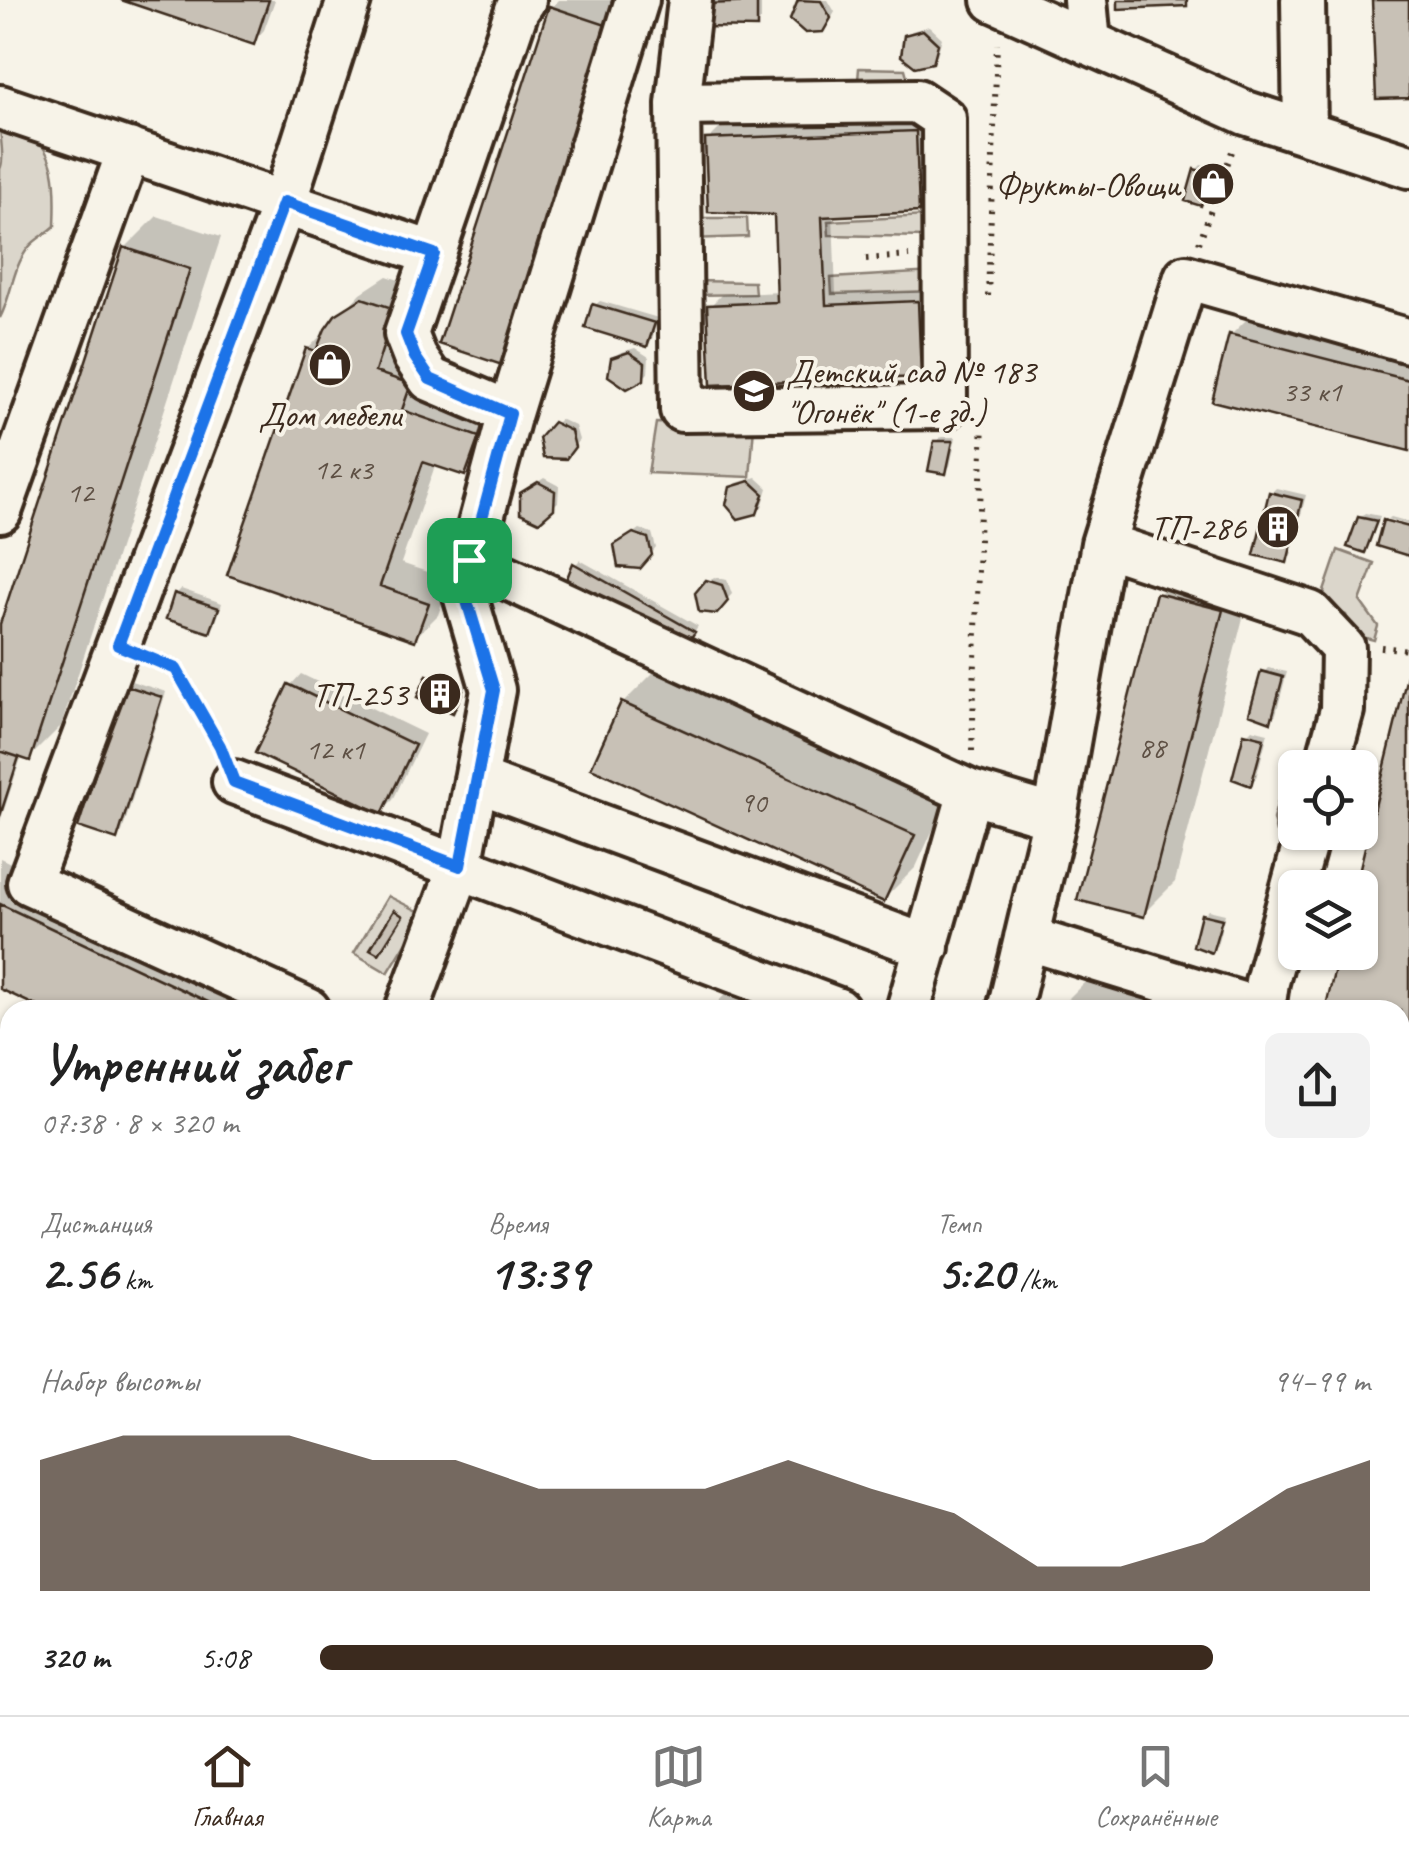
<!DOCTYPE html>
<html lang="ru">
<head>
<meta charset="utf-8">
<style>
  body { margin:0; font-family:Caveat,sans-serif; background:#f2f2f2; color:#222; height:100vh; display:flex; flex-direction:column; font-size:38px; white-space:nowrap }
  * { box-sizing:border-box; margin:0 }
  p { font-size:32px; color:#767676 }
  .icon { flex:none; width:55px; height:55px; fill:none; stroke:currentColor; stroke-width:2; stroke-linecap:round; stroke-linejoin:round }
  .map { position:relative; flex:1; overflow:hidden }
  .details { position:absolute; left:0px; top:1000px; width:1410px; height:715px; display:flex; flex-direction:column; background:#fff; border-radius:30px 30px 0 0; box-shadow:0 2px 8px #0004 }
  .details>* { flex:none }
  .tools { position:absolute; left:1278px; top:750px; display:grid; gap:20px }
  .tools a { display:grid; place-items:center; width:100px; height:100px; border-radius:15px; background:#fff; box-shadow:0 2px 8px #0004; font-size:50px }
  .pin { position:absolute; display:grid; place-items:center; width:85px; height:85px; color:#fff; margin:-42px; border-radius:20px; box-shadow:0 5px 15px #0006 }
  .round { display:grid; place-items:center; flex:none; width:105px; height:105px; border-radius:15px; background:#f2f2f2 }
  .headline { display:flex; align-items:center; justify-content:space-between; height:170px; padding:0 40px }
  h1 { font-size:55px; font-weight:700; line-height:75px }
  .metrics { display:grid; grid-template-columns:repeat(3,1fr); gap:15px; height:170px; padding:10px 40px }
  .metrics div { display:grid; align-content:center }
  .metrics b { font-size:50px; font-weight:700 }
  .metrics small { font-size:28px; font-weight:400 }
  .metrics p { font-size:28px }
  .chart { height:280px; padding:20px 40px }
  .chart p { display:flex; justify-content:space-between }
  .chart svg { width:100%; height:180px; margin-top:10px; fill:#3b2a1e; opacity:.7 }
  ul { padding:0 40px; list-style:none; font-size:32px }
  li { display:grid; grid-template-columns:160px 120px 1fr; align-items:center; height:75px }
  li i { height:25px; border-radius:12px; background:#3b2a1e }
  .tabs { display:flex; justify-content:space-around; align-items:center; height:140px; border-top:2px solid #e0e0e0; background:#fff; font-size:28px; color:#767676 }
  .tabs a { display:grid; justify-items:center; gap:5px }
  .tabs .active { color:#3b2a1e }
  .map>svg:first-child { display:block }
  .green { fill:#dbd6cb; stroke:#8b8074; stroke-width:2.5 }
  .shadow { fill:#0003 }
  .building { fill:#c8c1b6; stroke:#3b2a1e; stroke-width:2.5 }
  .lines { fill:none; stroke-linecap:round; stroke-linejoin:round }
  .minor-casing { stroke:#3b2a1e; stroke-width:50 }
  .major-casing { stroke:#3b2a1e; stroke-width:60 }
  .path { stroke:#3b2a1e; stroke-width:6; stroke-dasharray:2.5 8; stroke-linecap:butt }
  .minor { stroke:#f7f3e8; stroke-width:42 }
  .major { stroke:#f7f3e8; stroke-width:52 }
  .route-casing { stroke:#fff; stroke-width:20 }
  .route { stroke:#1a73e8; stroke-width:12 }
  .labels { text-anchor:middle; stroke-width:8; stroke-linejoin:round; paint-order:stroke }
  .number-label { font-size:30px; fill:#5e5044 }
  .poi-label { font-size:35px; fill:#3b2a1e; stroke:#f7f3e8; text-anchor:end }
</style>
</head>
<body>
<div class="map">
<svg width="1409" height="1715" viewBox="0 0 1409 1715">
  <rect width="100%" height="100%" fill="#f7f3e8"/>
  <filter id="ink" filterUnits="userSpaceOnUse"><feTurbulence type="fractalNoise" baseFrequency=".01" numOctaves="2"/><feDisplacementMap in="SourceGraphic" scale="20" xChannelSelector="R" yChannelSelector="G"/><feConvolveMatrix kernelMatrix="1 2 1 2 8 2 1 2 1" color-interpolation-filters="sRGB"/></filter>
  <g filter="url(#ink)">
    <path class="green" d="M 859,68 L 905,69 L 911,91 L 857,93 Z
      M 0,126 C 7,128 17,128 24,131 C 60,149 56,193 55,226 C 47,234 36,238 29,247 C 12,268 12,295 0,318 L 0,169 C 5,159 0,139 0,126 Z
      M 926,216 L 926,237 L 829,235 L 828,221 Z
      M 690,218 L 747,218 L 748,237 L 689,239 Z
      M 934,272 L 934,291 L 832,294 L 831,278 Z
      M 690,281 L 754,282 L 755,294 L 690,295 Z
      M 656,423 L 754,426 L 750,477 L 648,473 Z
      M 1338,550 L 1374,563 L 1360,601 L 1378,626 L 1374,640 L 1354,635 L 1346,615 L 1320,603 Z
      M 1295,777 L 1295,832 L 1298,841 L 1276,832 L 1273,819 L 1282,788 Z
      M 388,896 L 424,914 L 388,973 L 354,953 Z
      M 1400,1095 L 1409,1096 L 1409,1198 L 1400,1196 Z"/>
    <path class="shadow" d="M 128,0 L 275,0 L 264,30 L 253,42 Z
      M 559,0 L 641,0 L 533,330 L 501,362 L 551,8 Z
      M 712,0 L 761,0 L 761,20 L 756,26 L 707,5 Z
      M 800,0 L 828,0 L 835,12 L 828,24 L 793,19 Z
      M 929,26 L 942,38 L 937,55 L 931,61 L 906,36 L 912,31 Z
      M 926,120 L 929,198 L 918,210 L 833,214 L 836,294 L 928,291 L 931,363 L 920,374 L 710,306 L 721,295 L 779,292 L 776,213 L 708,140 L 719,129 Z
      M 1201,165 L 1214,169 L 1206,198 L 1201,203 L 1196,170 Z
      M 157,216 L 221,237 L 61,726 L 29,758 L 22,755 L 0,822 L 0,631 L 125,248 Z
      M 387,276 L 417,286 L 396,349 L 500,414 L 488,451 L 465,473 L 436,463 L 401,563 L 450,580 L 438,615 L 415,638 L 231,574 L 308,349 L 361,293 Z
      M 600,301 L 658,318 L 652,339 L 646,344 L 594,306 Z
      M 1263,303 L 1409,341 L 1409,449 L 1231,335 Z
      M 635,348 L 649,357 L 648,373 L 643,378 L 613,359 L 619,353 Z
      M 560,419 L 575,426 L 579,440 L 570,451 L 541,439 Z
      M 941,437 L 956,437 L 950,466 L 945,471 L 936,442 Z
      M 756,477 L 768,488 L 762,507 L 756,512 L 732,488 L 737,483 Z
      M 544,478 L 559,486 L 558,502 L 539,519 L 528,489 Z
      M 1276,488 L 1306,495 L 1291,555 L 1286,560 L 1271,493 Z
      M 1365,513 L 1380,516 L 1369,545 L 1364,550 L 1360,518 Z
      M 1391,517 L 1409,522 L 1409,525 L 1388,519 Z
      M 640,529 L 652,533 L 656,548 L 645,561 L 623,541 Z
      M 580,560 L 698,626 L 687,643 L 575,565 Z
      M 1190,563 L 1253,579 L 1175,882 L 1143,914 L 1158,595 Z
      M 714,577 L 727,580 L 732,594 L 716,611 L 697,593 Z
      M 181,589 L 222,603 L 215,625 L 210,630 L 176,594 Z
      M 1268,668 L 1287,672 L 1276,714 L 1271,719 L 1263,673 Z
      M 655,671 L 945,803 L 916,867 L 884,899 L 594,767 L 623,703 Z
      M 434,672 L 466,686 L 457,705 L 452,710 L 429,677 Z
      M 301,674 L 425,734 L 393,800 L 381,811 L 290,686 Z
      M 131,681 L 166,692 L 122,832 L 117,837 L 126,686 Z
      M 1252,729 L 1268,733 L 1256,778 L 1251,783 L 1246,735 Z
      M 0,858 L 323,1010 L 51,1010 L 0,986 Z
      M 1208,910 L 1225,914 L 1217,945 L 1212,950 L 1203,916 Z
      M 1104,963 L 1190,984 L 1184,1010 L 1061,1010 L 1063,1004 Z
      M 732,987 L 784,1010 L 712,1010 L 715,1005 Z
      M 1400,1252 L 1409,1255 L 1409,1279 L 1404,1284 L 1400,1283 Z
      M 1400,1416 L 1409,1419 L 1400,1446 Z
      M 255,1705 L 278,1705 L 302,1715 L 248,1715 Z
      M 337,1705 L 429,1705 L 452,1715 L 333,1715 Z
      M 592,1705 L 685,1705 L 675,1715 L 647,1715 Z"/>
    <path class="building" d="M 121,0 L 269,0 L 254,45 Z
      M 798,0 L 821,1 L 831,18 L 823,32 L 805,33 L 790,20 Z
      M 1118,0 L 1187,0 L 1187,6 L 1118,9 Z
      M 1372,0 L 1409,0 L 1409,98 L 1376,99 Z
      M 757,2 L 757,28 L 702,27 L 705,4 Z
      M 549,6 L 612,27 L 502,365 L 439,344 Z
      M 923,30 L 938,44 L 933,63 L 915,67 L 901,56 L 904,35 Z
      M 916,131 L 919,212 L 822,217 L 826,305 L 918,301 L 921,377 L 711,385 L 707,305 L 777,302 L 774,215 L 708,212 L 705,139 Z
      M 1194,169 L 1211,174 L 1201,206 L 1185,201 Z
      M 123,247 L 190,269 L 30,761 L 0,751 L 0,624 Z
      M 362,298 L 395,309 L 375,372 L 411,384 L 402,410 L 479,437 L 465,476 L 423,462 L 380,586 L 429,603 L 415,641 L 227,575 L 306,348 L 316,351 L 325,329 L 335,315 Z
      M 592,304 L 655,323 L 647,347 L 585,328 Z
      M 1229,334 L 1409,380 L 1409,451 L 1212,401 Z
      M 629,352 L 645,363 L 644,380 L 627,389 L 608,376 L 611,358 Z
      M 553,422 L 571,431 L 575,447 L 566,459 L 543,458 L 539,438 Z
      M 934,441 L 953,441 L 946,474 L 928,471 Z
      M 750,481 L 764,494 L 757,514 L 738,519 L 726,505 L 730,487 Z
      M 538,482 L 555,491 L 554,509 L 539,522 L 520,513 L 520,493 Z
      M 1269,492 L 1302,500 L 1287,563 L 1254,555 Z
      M 1358,517 L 1377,521 L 1365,553 L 1347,547 Z
      M 1383,520 L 1409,527 L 1409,556 L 1376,546 Z
      M 633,533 L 648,538 L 652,555 L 640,569 L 618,567 L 614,545 Z
      M 573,563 L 695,632 L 682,651 L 563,588 Z
      M 706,580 L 722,585 L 728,601 L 717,614 L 699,612 L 695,593 Z
      M 174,593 L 219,608 L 210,633 L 166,619 Z
      M 1156,593 L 1223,610 L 1144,917 L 1077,900 Z
      M 1261,671 L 1283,677 L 1271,722 L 1249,714 Z
      M 1408,672 L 1409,672 L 1409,1060 L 1400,1057 L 1400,1010 L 1325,1010 L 1339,952 L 1360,952 L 1360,888 L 1355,888 Z
      M 427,675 L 463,691 L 453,713 L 417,697 Z
      M 288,684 L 415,745 L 382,814 L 255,753 Z
      M 124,685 L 162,697 L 117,840 L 78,827 Z
      M 621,702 L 915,835 L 884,902 L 591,768 Z
      M 1244,733 L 1264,738 L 1251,786 L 1232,779 Z
      M 0,751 L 19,757 L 0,816 Z
      M 0,904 L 53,929 L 225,1010 L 45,1010 L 0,989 Z
      M 394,910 L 403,916 L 379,954 L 370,949 Z
      M 1201,914 L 1222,919 L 1212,953 L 1193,946 Z
      M 1061,1003 L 1089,1010 L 1059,1010 Z
      M 1400,1258 L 1409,1260 L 1404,1287 L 1400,1285 Z
      M 1409,1592 L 1409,1625 L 1400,1623 Z
      M 335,1705 L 414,1705 L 436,1715 L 330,1715 Z
      M 590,1705 L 675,1705 L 673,1715 L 631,1715 L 589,1708 Z"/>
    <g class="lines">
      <g class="minor-casing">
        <path id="minor" d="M 994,0 L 1246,113 L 1409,166
          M 1085,0 L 1089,43
          M 1303,0 L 1305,132
          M 678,104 L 917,101 L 944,119 L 945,407 L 682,410 L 678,104 L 690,0
          M 0,107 L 434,254
          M 510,413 L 637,0
          M 0,511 L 129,150
          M 1103,544 L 1310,613 L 1343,648 L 1342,710 L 1326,768
          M 469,560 L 970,792 L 1055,817
          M 476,780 L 927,947
          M 234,782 L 838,1010
          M 1026,938 L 1261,1010
          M 308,1010 L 29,883 L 284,203 L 349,0
          M 407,1010 L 460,866 L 493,690 L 463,588 L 510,413 L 430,379 L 415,357 L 406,334 L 517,10 L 524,0
          M 908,1010 L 970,792
          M 1009,1010 L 1055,817 L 1103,544 L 1186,277 L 1409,341
          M 1263,1010 L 1267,982 L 1308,832
          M 513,1705 L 522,1709 L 525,1715
          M 719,1715 L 722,1705
          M 803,1715 L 805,1705
          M 1327,1715 L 1331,1705"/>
      </g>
      <g class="major-casing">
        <path id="major" d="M 0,1075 L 10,1079
          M 1375,1705 L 1396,1715"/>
      </g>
      <path class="path" d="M 1199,243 L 1234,146
        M 866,259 L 909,256
        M 988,296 L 997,44
        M 1381,647 L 1409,650
        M 151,659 L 176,669 L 221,748
        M 972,751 L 983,419
        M 1400,1086 L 1409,1089"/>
      <use href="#minor" class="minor"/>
      <use href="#major" class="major"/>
    </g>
  </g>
  <g class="lines" filter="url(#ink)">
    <g class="route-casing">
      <path id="route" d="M 284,202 L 434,254 L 406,334 L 415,357 L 430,379 L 510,414 L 463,588 L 494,690 L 460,866 L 234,782 L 220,746 L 176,669 L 118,645 Z"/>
    </g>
    <use href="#route" class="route"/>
  </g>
  <defs>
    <g id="shop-disc" transform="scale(2.25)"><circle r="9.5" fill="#3b2a1e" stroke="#f7f3e8"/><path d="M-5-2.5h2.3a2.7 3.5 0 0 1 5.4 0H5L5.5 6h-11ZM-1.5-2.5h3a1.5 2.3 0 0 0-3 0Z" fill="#fff"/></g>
    <g id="school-disc" transform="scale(2.25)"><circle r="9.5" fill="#3b2a1e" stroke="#f7f3e8"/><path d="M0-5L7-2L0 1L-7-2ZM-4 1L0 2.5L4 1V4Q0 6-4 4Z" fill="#fff"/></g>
    <g id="building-disc" transform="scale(2.25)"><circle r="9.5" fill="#3b2a1e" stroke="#f7f3e8"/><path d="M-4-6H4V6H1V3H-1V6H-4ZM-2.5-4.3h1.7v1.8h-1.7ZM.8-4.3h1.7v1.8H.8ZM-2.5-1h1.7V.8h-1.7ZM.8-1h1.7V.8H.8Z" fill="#fff"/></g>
  </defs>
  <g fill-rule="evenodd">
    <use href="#shop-disc" x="1213" y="184"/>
    <use href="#shop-disc" x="330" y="365"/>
    <use href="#school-disc" x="754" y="391"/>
    <use href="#building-disc" x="1278" y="527"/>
    <use href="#building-disc" x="440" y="694"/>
  </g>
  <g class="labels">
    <g class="number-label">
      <text x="1312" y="401">33 к1</text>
      <text x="343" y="479">12 к3</text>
      <text x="80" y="502">12</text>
      <text x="1152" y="757">88</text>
      <text x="335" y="759">12 к1</text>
      <text x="753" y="812">90</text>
    </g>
    <g class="poi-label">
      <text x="1180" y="196">Фрукты-Овощи</text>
      <text x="786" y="383" text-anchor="start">Детский сад № 183<tspan x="786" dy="40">"Огонёк" (1-е зд.)</tspan></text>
      <text x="330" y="426" text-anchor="middle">Дом мебели</text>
      <text x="1246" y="539">ТП-286</text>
      <text x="408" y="706">ТП-253</text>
    </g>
  </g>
</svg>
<div class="tools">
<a><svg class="icon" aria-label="locate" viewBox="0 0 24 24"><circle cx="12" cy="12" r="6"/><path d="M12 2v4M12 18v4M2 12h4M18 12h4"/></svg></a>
<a><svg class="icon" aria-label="layers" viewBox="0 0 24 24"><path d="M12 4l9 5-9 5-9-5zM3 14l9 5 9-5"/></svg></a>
</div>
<div class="pin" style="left:469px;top:560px;background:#1e9e55"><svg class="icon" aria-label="arrive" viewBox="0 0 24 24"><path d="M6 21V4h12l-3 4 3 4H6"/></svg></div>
<section class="details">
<div class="headline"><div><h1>Утренний забег</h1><p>07:38 · 8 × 320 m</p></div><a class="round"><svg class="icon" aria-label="share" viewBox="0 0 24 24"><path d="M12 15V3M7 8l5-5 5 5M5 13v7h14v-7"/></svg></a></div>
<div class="metrics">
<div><p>Дистанция</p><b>2.56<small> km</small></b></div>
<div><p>Время</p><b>13:39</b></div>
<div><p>Темп</p><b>5:20<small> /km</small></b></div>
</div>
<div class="chart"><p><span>Набор высоты</span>94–99 m</p>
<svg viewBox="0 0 160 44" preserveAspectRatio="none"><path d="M0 44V12L10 6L20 6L30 6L40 12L50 12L60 19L70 19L80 19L90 12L100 19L110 25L120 38L130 38L140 32L150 19L160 12V44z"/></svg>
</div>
<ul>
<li><b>320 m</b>5:08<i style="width:85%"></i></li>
</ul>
</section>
</div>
<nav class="tabs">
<a class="active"><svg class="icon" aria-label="home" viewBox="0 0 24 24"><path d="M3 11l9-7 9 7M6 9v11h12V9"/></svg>Главная</a>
<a><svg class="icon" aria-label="map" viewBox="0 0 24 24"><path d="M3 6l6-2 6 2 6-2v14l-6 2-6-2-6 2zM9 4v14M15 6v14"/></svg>Карта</a>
<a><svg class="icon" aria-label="saved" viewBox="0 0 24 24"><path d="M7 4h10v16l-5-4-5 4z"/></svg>Сохранённые</a>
</nav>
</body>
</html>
